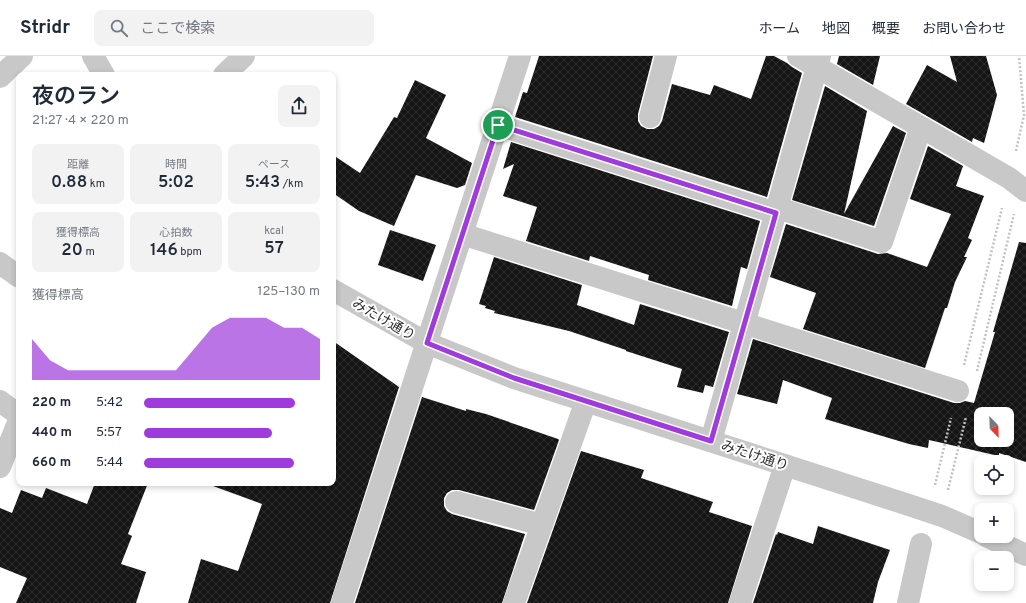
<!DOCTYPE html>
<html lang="ja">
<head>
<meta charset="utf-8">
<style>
  body { margin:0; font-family:Overpass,"Noto Sans JP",sans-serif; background:#f2f2f3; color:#1f2937; height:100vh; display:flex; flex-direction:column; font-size:15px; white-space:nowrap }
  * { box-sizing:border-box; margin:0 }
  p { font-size:13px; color:#747a83 }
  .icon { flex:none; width:22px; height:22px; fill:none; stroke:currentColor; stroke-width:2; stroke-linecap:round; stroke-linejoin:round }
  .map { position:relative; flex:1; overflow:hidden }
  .sheet { position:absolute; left:16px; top:16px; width:320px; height:414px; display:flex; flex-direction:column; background:#fff; border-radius:8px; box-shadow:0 2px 6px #0003 }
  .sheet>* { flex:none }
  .needle { width:26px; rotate:157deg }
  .tools { position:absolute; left:974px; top:351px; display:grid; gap:8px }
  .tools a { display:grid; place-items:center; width:40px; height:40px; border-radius:8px; background:#fff; box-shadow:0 2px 6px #0003; font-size:20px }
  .pin { position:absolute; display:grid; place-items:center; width:34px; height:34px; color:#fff; margin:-17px; border:2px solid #fff; border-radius:50%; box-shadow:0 1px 4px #0007 }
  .round { display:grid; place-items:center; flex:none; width:42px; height:42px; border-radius:8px; background:#f2f2f3 }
  .headline { display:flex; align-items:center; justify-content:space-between; height:68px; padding:0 16px }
  h1 { font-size:22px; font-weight:600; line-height:30px }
  .figures { display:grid; grid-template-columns:repeat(3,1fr); gap:6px; height:68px; padding:4px 16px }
  .figures div { display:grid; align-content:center; border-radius:8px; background:#f2f2f3; text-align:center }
  .figures b { font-size:17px; font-weight:600 }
  .figures small { font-size:11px; font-weight:400 }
  .figures p { font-size:11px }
  .chart { height:112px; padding:8px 16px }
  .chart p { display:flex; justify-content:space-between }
  .chart svg { width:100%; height:72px; margin-top:4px; fill:#9f3adc; opacity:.7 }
  ul { padding:0 16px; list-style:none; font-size:13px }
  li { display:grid; grid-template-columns:64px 48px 1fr; align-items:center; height:30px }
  li i { height:10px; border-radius:5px; background:#9f3adc }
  header { display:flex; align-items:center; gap:24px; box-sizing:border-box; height:56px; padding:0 20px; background:#fff; border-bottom:1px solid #e0e1e3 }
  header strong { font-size:19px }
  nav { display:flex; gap:22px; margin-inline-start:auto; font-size:14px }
  .search { width:280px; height:36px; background:#f2f2f3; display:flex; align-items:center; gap:10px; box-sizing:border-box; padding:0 14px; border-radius:8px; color:#747a83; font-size:15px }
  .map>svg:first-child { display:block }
  .building { fill:url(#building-cross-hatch); fill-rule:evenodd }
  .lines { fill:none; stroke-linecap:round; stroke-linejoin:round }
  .path { stroke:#c2c2c2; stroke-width:2.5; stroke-dasharray:2 2; stroke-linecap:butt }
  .minor { stroke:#c8c8c8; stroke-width:22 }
  .route-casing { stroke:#fff; stroke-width:8 }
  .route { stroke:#9f3adc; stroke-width:5 }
  .labels { text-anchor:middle; stroke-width:4; stroke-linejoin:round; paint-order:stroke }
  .street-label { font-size:14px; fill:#2e2e2e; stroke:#fff }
</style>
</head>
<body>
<header>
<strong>Stridr</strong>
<div class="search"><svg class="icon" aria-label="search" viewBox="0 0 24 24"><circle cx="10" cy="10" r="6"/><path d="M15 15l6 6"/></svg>ここで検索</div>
<nav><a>ホーム</a><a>地図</a><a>概要</a><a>お問い合わせ</a></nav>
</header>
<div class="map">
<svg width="1026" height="547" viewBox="0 0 1026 547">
  <defs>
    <pattern id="building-cross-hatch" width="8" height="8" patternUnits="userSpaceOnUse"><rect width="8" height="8" fill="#151515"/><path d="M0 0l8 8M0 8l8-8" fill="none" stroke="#2f2f2f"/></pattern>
  </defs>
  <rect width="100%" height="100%" fill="#fff"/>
  <path class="building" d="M 539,0 L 653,0 L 638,58 L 638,65 L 641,70 L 647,73 L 654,73 L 659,70 L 662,65 L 672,28 L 710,39 L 714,29 L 751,43 L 766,0 L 774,0 L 787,7 L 792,11 L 802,17 L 767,141 L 515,61 L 523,36 L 527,37 Z
    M 839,0 L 880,0 L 873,29 L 837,8 Z
    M 950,0 L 986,0 L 997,39 L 984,87 L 973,82 L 972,86 L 906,48 L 927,9 L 957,26 Z
    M 415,24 L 446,39 L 426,82 L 472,107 L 465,129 L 457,132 L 416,119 L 394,170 L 359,155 L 333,137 L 333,99 L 360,117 L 394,61 L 397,62 Z
    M 825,30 L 867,55 L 844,158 L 893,70 L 906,77 L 874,170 L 792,144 Z
    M 511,86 L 760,165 L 747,213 L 741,211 L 732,250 L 648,224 L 649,219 L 590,200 L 589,205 L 526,185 L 537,151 L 503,140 L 514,108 L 503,113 Z
    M 928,90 L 963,110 L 956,130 L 984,140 L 968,182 L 972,184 L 964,201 L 967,201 L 955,226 L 947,252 L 945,252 L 925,312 L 803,273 L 816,237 L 770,221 L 786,168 L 878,198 L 887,197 L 927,211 L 951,158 L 910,143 Z
    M 390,174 L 436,189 L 423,225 L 378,209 Z
    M 1019,186 L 1026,187 L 1026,406 L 999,397 L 999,400 L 929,384 L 928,392 L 909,388 L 825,363 L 832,342 L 783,324 L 777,348 L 737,338 L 753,283 L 954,347 L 960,347 L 965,345 L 974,347 L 995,276 L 993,276 ZM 981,358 L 1007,358 L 1007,384 L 981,384 Z
    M 494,201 L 582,229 L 577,249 L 634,269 L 640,248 L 729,276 L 713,331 L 705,329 L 703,337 L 677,331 L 682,313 L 626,295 L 626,294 L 569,275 L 494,257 L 495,255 L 485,252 L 486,250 L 479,248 Z
    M 333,285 L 399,331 L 330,547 L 188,547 L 201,503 L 238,515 L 262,448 L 213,430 L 214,427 L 333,427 Z
    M 422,341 L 466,355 L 466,353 L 486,358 L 558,383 L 559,384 L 534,454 L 459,434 L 452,434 L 447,437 L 444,442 L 444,450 L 447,455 L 452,458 L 525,478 L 502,547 L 355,547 Z
    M 581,395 L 644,414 L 641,422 L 713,446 L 709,456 L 752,470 L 728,547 L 527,547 Z
    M 95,427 L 148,427 L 128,478 L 132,480 L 121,508 L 146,516 L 136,547 L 16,547 L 27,522 L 0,511 L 0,452 L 12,457 L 21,434 L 42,442 L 46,432 L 87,448 Z
    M 818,470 L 890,494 L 878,526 L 873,547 L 753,547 L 776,478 L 777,479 L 778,476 L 813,488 Z"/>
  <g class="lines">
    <path class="path" d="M 1016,95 L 1024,59 L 1019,0
      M 964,309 L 1002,152
      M 977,315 L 1014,158
      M 935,429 L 951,362
      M 948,434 L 966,361"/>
    <path class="minor" d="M 93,0 L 104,19
      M 798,0 L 1009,122 L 1026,135
      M 224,19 L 244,0
      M 0,21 L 22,0
      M 650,61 L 666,0
      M 498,69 L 776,157
      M 778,152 L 882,186 L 921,71
      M 462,178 L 958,335
      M 0,207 L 19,221
      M 333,234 L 427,287 L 514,322 L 912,450 L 942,460 L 981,477
      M 0,345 L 19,359
      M 711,385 L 820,0
      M 0,411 L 19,364
      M 456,446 L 542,469
      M 986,480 L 1026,499
      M 342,547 L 520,0
      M 514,547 L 586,345
      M 740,547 L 785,409
      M 908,547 L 921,488"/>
  </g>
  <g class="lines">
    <g class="route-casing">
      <path id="route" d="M 498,69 L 776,157 L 711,385 L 514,322 L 427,287 Z"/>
    </g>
    <use href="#route" class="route"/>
  </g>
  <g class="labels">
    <g class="street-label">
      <text transform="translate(384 263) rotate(30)" y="5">みたけ通り</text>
      <text transform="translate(755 399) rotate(18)" y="5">みたけ通り</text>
    </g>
  </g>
</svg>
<div class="tools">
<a><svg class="needle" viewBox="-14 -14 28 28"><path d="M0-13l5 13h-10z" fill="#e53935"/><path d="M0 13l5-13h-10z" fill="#747a83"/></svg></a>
<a><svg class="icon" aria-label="locate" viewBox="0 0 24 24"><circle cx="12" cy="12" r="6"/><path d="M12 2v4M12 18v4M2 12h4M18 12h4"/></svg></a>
<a>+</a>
<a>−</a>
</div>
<div class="pin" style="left:498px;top:69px;background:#1e9e55"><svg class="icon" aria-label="arrive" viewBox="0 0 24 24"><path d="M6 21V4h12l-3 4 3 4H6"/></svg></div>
<section class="sheet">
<div class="headline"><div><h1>夜のラン</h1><p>21:27 · 4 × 220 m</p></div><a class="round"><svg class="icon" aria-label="share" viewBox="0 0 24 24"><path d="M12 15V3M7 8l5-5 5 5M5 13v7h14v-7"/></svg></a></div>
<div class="figures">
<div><p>距離</p><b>0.88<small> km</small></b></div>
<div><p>時間</p><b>5:02</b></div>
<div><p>ペース</p><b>5:43<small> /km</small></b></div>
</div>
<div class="figures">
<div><p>獲得標高</p><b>20<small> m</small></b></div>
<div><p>心拍数</p><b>146<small> bpm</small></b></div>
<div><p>kcal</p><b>57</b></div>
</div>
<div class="chart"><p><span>獲得標高</span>125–130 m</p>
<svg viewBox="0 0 160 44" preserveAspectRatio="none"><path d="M0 44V19L10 32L20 38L30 38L40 38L50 38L60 38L70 38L80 38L90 25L100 12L110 6L120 6L130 6L140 12L150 12L160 19V44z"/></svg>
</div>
<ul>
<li><b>220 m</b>5:42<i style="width:86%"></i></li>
<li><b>440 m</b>5:57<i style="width:73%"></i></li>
<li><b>660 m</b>5:44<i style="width:85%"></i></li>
</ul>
</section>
</div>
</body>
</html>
